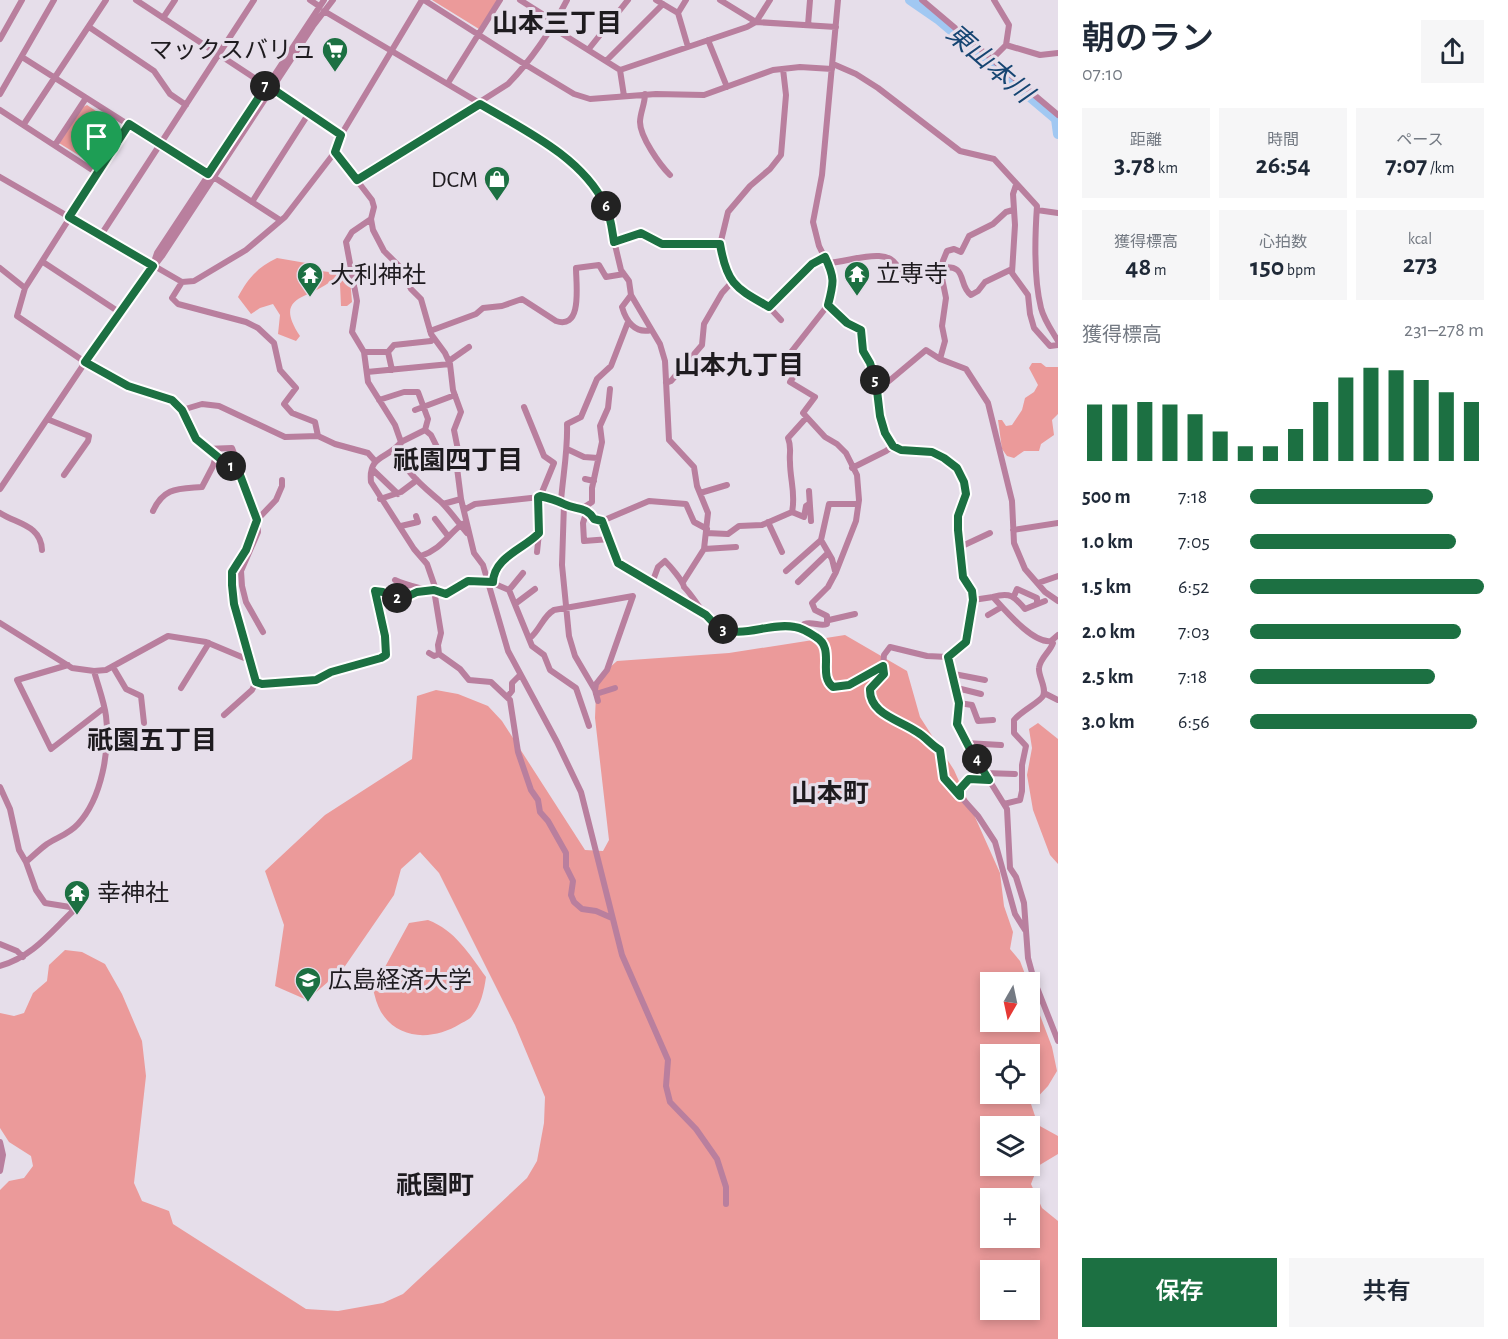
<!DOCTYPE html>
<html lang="ja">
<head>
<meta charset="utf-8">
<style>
  body { margin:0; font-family:"Alegreya Sans","Noto Sans JP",sans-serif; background:#f6f6f7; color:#1f2937; height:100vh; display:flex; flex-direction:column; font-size:22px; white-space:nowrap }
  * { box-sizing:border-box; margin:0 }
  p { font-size:20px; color:#747a83 }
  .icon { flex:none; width:33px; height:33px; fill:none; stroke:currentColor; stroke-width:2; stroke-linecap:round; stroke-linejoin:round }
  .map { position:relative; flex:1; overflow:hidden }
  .sheet { display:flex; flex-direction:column; background:#fff; width:450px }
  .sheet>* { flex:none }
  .needle { width:39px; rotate:189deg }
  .controls { position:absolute; left:980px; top:972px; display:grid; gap:12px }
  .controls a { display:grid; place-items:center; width:60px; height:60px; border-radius:0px; background:#fff; box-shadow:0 3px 9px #0003; font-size:30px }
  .pin { position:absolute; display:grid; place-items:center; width:51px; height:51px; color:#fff; margin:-62px -26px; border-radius:50% 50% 50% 0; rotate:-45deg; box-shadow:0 0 6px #0007 }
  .pin .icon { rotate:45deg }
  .km { position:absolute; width:30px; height:30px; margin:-15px; border-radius:50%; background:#222; color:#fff; font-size:16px; line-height:30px; text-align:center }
  .round { display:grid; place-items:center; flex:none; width:63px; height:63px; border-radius:0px; background:#f6f6f7 }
  .headline { display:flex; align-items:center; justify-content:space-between; height:102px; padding:0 24px }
  h1 { font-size:33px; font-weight:600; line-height:45px }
  .metrics { display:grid; grid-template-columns:repeat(3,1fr); gap:9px; height:102px; padding:6px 24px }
  .metrics div { display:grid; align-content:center; border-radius:0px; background:#f6f6f7; text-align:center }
  .metrics b { font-size:26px; font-weight:600 }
  .metrics small { font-size:16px; font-weight:400 }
  .metrics p { font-size:16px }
  .chart { height:168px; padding:12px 24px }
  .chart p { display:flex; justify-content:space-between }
  .chart svg { width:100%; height:108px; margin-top:6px; stroke:#1c7042; stroke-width:6 }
  .button { display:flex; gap:12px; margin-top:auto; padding:12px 24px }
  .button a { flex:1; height:69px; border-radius:0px; background:#1c7042; color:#fff; font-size:24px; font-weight:600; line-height:69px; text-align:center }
  .button a+a { background:#f6f6f7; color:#1f2937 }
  ul { padding:0 24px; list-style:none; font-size:20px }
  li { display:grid; grid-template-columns:96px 72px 1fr; align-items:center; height:45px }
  li i { height:15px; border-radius:8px; background:#1c7042 }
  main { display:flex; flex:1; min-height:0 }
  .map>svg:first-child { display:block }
  .green { fill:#eb9a9a; fill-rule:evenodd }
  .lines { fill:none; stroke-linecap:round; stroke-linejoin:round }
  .river { stroke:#a1c8f2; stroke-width:10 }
  .minor { stroke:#b97f9e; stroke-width:6 }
  .route-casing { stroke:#fff; stroke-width:12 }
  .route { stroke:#1c7042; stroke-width:8 }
  .labels { text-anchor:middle; stroke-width:6; stroke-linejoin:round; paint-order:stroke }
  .poi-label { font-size:24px; fill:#1e1b1f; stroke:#e6deea; text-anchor:start }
  .neighbourhood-label { font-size:26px; font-weight:bold; fill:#1e1b1f; stroke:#e6deea }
  .water-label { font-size:26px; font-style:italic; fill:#164572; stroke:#e6deea }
</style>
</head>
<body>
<main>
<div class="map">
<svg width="1058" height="1339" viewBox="0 0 1058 1339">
  <rect width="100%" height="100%" fill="#e6deea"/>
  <path class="green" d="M 432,0 L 499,0 L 479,29 Z
    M 87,105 L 117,125 L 118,130 L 96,166 L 59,143 L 83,107 Z
    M 277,258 L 306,263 L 312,270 L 338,273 L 350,278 L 352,302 L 347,306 L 341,306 L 340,284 L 332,280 C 310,300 272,294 300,336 L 296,341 L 278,334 L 280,315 L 273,304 L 260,308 L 251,314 L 238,297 C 248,278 258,267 277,258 Z
    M 1032,363 L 1041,363 L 1046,367 L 1058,367 L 1058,414 L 1052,420 L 1054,435 L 1041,444 L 1039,451 L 1024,451 L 1014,458 L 1007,456 L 1002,449 L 998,420 L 1002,420 L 1006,426 L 1012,425 L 1022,410 L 1025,398 L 1034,392 L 1038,385 L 1029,368 Z
    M 845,635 L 907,671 L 920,717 L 954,770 L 1000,873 L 1004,906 L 1013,932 L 1010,949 L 1020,961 L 1028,982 L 990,982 L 990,1022 L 1029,1022 L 1029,986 L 1052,1047 L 1057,1071 L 1048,1086 L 1031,1104 L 1038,1125 L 1058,1136 L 1058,1154 L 1038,1166 L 1031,1184 L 1042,1208 L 1058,1221 L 1058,1339 L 0,1339 L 0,1190 L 9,1181 L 24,1178 L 33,1166 L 31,1156 L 9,1142 L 0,1128 L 0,1013 L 14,1016 L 24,1013 L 33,993 L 47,981 L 49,965 L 65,950 L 82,952 L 105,964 L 122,994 L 142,1041 L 146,1076 L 134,1183 L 142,1201 L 169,1211 L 173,1224 L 306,1309 L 338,1311 L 383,1303 L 403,1294 L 527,1178 L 537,1161 L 544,1123 L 545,1097 L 515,1025 L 439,873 L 420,852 L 401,869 L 394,895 L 343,969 L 307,1000 L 275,986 L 284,925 L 265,871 L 325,815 L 412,759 L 417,696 L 436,690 L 458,694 L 488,706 L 502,721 L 585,850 L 603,851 L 609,840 L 595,718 L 596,693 L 601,675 L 617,661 L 729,653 ZM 990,1054 L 1029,1054 L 1029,1094 L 990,1094 ZM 990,1126 L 1029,1126 L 1029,1166 L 990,1166 ZM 990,1198 L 1029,1198 L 1029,1238 L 990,1238 ZM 990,1270 L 1029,1270 L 1029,1310 L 990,1310 Z
    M 1038,723 L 1058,739 L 1058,864 L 1050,855 L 1033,810 L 1027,775 L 1032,748 L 1029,729 Z
    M 428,920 C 455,930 469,954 486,977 C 484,991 481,1005 472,1016 C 469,1020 463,1022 460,1024 C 434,1040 399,1041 381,1012 C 377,1005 375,997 373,989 L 409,923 Z"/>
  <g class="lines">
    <path class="river" d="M 910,0 L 939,20 L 1056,119 L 1058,134"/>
    <path class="minor" d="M 136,0 L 341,135
      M 310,0 L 319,6
      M 424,0 L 526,65 L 574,94 L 590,99 L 656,94 L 704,95 L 773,70 L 800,67 L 832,69
      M 520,0 L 555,22
      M 656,0 L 678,13 L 688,47
      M 720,0 L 756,22 L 836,27
      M 922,0 L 1058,115
      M 324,11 L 532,134 L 577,168 L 593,186 L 606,207 L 621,270 L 629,281 L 631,295 L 660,344 L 665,361 L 669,440 L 694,467 L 697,486 L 708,513 L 704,549 L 683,582
      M 678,13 L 686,0
      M 163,18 L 175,0
      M 808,25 L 810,0
      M 89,27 L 154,71 L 170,94 L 186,105
      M 553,28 L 620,70 L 747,27 L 756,22 L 770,0
      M 0,39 L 22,0
      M 708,40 L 727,87
      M 1006,45 L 1040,55 L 1058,53
      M 588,50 L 628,0
      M 22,57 L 129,125 L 25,288 L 17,316 L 85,362 L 127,386 L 172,400 L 182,410 L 197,439 L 240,475 L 257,520 L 258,532 L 241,571 L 242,586 L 246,602 L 263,632
      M 992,59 L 1006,45 L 1009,25 L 994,0
      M 606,61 L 663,4
      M 833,64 L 856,74 L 878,88 L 960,151 L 994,159 L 1037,206 C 1035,235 1034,280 1041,308 C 1044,320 1052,331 1058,341
      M 620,70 L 624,96
      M 448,83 L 500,0
      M 0,94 L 54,0
      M 645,94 C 645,104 640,113 640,122 C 640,137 660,165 670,175
      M 0,110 L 97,173
      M 24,124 L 106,0
      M 129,125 L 208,174
      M 55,145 L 86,98
      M 335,152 L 372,200 L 374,207 L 371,219 L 373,230 L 384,251 L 400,267 L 411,289 L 421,299 L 431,334 L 445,353 L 450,364 L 453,390 L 461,412 L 454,430 L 458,450 L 456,460 L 461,499 L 474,553 L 483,565 L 508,651 L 557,742 L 581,792 L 622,955 L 668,1060 L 666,1086 L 670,1102 L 696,1129 L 717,1159 L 726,1187 L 726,1204
      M 0,177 L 182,282 L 194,281 L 246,250 L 285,217 L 335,152 L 341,135 L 422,0
      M 215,178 L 280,220
      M 357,180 L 508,84 C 532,59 551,31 567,0
      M 1016,185 L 1013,194 L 1015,225 L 1012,273 L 1028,295 L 1030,314 L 1034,328 L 1050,346 L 1058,345
      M 252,202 L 309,113
      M 1037,210 L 1058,213
      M 371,219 L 352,232 L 346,242 L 357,301 L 352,332 L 364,352 L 368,382 L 395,425 L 401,442 C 389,459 368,454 371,482 L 414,549 L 427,564 L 435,587 L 434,590 L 441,633 L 438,645 L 439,654 L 460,669 L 469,680 L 491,682 L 510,700 L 518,752 L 531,790 L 538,800 L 540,812 L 548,821 L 566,853 L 566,867 L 573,881 L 571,895 L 574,902 L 582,909 L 596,911 L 612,918
      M 101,235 L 254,0
      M 614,242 L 641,233 L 662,244 L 720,245
      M 43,262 L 119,312
      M 154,262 L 157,253 L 324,0
      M 828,263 C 845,262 862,255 879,256 C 897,257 894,268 907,272 C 916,275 930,270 940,268 L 946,298 L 942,326 L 945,341 L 940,359
      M 0,268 L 25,288
      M 1012,269 L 985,282 L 978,291 L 971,295 C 957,285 969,263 940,268 L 947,251 L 954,249 L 961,252 L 969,236 L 993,224 L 1006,212 L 1013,210
      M 182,282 L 172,298 L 178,304 L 246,322 L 258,328 L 274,343 L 280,370 L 296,388 L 284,404 L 292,413 L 315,422 L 318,436
      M 631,295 L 622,307 C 626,321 635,334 651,330
      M 769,307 L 812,264 L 825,257
      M 781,320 L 769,307 L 735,286 L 729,276 L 720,245 L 728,212 L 750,186 L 770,169 L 781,155 L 786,95 L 783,69
      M 430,331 L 476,314 L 483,308 L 502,306 L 522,299 L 556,321 C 583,330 576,284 576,268 L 599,265 L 606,277 L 624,274
      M 364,352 L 388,352 L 392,370
      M 388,352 L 394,345 L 431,341 L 433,338
      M 449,361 L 469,347
      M 367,372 L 450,364
      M 876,382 L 889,381 L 926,350 L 940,359 L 966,369 L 988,403 L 1012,501 L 1014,543 L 1025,569 L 1045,592 L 1058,601
      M 666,383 L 671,381 L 702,345 L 704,324 L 722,293 L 732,282
      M 379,400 L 404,392 L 418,392 L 428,419 L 425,430 L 401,442 C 394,465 425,488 440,501 C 448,508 460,525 467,533
      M 524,407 L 544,456 L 554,463 L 540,497
      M 182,410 L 202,404 L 219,406 L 285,437 L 318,436 L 335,444 L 368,453 L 375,461
      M 415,410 L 455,395
      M 47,419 L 89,436 L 88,441 L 64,475
      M 425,430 L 431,435 L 438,449 L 456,460
      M 206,449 L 232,448 L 235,456 L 232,466
      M 567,449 L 584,457 L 598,458
      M 852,468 L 886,451 L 893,446
      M 372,469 L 398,494
      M 585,479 L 594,481
      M 0,489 L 119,312 L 162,256 L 313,26 L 333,0
      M 809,491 L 811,521
      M 700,493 L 727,485
      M 380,499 L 401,492 L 417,480
      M 561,501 C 563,475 568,450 567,424 L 581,417 L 597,379 L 611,366 L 628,322
      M 443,504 L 461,499
      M 564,504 L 562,565 L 569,636 L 575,656 L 595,690 L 598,701
      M 583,508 L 592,502 L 592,488 L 602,442 L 600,426 L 608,408 L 610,389
      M 464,510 L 475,504 L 540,497 L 583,508 L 595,519 L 602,521 L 649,501 L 686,504 L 694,522 L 707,529
      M 587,510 L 583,523 L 584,541 L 610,539
      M 153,511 C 164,487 178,489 202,487 L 213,466 L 216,456
      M 792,512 L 804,517 L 806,506 L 809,504
      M 0,513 C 17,524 41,525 42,550
      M 435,519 L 448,536
      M 602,521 L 618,563 L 704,615
      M 768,522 L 782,552
      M 401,526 L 418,522 L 416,516
      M 1013,530 L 1058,523
      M 706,533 L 728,534 L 739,526 L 762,525 L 792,512 C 796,494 790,480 790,462 C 789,453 792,448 788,438 L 806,418
      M 960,547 L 990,533
      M 704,549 L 736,547
      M 537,552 L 539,533
      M 421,556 C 442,548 445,538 462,524
      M 786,571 L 821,540
      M 835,571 L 832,559 L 821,540 L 829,504 L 858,504
      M 395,580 C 410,587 427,589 442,595 L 471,581 L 488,581 L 509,590 L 532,646 L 544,655 L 550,670 L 576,688 L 589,726
      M 493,582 C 495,557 524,549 539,533 L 538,497
      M 798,582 L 828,553
      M 652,583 L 658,567 L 665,561 C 670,566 683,581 684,587 C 695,598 702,614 714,624 C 739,643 768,621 796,627 C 802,628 811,633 817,637 C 836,649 818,674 833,687 L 849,685 L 883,666 L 884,655 L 890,647 L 927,656 L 948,657 L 966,642 L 973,600 L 972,591 L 963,577 L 958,530 L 958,516 L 966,494 L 964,482 L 957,468 L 944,458 L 932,452 L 901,450 L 893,446 L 885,433 L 880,416 L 876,382 L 870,363 L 863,351 L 861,330 L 847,323 L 828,305
      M 1038,583 L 1058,576
      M 509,590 L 523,573
      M 1014,596 L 1017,589 L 1037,598 L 1037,604
      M 993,597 C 1010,592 1014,596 1025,609 L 1045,601
      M 973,600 L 993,597 C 1005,610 1033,644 1051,641 L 1058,635
      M 515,604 L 535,589
      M 988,615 L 1000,608
      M 829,620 L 855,614
      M 0,623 L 72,668 L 94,671 L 106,670 L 168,636 L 206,642 L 249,660
      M 802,629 L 804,624 C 813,621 820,627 827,624 L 827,616 L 815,610 L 812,603 L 828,587 L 836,572 L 856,521 L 859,500 L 857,475 L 846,453 L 837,444 L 825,437 L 803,413 L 815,397 L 790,382 L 800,367 L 788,356 L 828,305 L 834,282 L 832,272 L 819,246 L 813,222 L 822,175 L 838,0
      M 530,638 C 540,630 543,616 554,610 L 633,596 L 607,670 L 596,684 L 595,690
      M 429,653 L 434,656 L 439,654
      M 948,657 L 959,703 L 957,724 L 971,751 L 1007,809 L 1010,868 L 1016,877 L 1024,903 L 1028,958 L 1034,980 L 1058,1041
      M 68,665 L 17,680 L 51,749 L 104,708
      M 883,666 L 884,674 L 870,689 C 869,714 900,720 917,732 C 926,737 931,745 940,750 L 944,778 L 978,816 L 995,842 L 1015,914 L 1025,930
      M 113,667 L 126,689 L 141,696 L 144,723
      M 954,674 L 985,680
      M 256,682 L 262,684 L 316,680 L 331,672 L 381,658 L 386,655 L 385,636 L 376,591 L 383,592 L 401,600 L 414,593 L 424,592
      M 181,688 L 209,643
      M 957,688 L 981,694
      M 1044,693 L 1058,700
      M 596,694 L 615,688
      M 508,696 L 512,691 L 512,683 L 520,675
      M 959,703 L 972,705 L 978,721 L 993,720
      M 224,715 L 252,690 L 256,682 L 234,604 L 233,572 L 246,550 L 257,520 L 276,500 L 282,486 L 282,480
      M 966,743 L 1001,745
      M 985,773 L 1015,774
      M 0,787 L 10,809 L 19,850 L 26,862 L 36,890 L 45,903 L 70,907 L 73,911 C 49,934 33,956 0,966
      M 959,796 L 960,789 L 969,779 L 989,780
      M 1004,804 L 1020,800 L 1022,791 L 1022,765 L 1026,746 L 1014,733 L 1014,720 C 1021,711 1040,702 1043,696 C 1047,688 1038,676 1039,668 C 1040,658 1050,652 1053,643 L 1051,641
      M 26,862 C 33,856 40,849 47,844 C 58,837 69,834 78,824 C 102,798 110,749 106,716 C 104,701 98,686 94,671
      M 0,944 L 17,951 L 23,957
      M 0,1142 L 3,1155 L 0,1171"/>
  </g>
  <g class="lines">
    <g class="route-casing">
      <path id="route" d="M 267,85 L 341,135 L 335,152 L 357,180 L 480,104 C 524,130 582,157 605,205 C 611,216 612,230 614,242 L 641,233 L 662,244 L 720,244 C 727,285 736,288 769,307 L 812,264 L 825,257 C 835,278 834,282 828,305 L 847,323 L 861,330 L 863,351 L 870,363 L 876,382 L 880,416 L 885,433 L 893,446 L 901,450 L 932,452 L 944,458 L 957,468 L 964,482 L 966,494 L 958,516 L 958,530 L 963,577 L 972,591 L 973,600 L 966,642 L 948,657 L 959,703 L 957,724 L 971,751 L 989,780 L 969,779 L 960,789 L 960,796 L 944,778 L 940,750 C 931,745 926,737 917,732 C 900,720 869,714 870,689 L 884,674 L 883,666 L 849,685 L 833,687 C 817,675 836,649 816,637 C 810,633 802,628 795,627 C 762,621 733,648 706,615 L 618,563 L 602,521 L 594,519 C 586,506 576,510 564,504 C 556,500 549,498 540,496 L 538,497 L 539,533 C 524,549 494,557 493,582 L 468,581 L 446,594 L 434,590 L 417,592 L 400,600 L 383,592 L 375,591 L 385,636 L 386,655 L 381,658 L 331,672 L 316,680 L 262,684 L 256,682 L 234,604 L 232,585 L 232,572 L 246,550 L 257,520 L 240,475 L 196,439 L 182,410 L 172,400 L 128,386 L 85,362 L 153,266 L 69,217 L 129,124 L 208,174 Z"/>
    </g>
    <use href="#route" class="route"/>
  </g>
  <defs>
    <g id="supermarket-pin" transform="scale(1.35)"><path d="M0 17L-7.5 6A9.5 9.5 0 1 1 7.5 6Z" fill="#1c7042" stroke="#e6deea"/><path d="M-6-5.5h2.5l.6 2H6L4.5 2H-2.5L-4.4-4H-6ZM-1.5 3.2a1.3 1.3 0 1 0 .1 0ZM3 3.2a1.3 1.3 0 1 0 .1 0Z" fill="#fff"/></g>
    <g id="shop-pin" transform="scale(1.35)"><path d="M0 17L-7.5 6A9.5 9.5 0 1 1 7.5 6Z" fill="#1c7042" stroke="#e6deea"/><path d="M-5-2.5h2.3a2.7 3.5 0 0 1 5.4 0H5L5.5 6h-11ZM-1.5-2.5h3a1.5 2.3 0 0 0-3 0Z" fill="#fff"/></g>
    <g id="temple-pin" transform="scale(1.35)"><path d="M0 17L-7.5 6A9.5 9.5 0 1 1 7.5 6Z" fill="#1c7042" stroke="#e6deea"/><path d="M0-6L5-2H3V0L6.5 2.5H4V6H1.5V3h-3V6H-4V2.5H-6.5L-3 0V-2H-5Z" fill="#fff"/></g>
    <g id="university-pin" transform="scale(1.35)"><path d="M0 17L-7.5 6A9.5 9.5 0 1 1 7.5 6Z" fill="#1c7042" stroke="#e6deea"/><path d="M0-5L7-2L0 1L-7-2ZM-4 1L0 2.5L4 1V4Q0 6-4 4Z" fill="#fff"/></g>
  </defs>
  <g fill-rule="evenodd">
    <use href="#supermarket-pin" x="335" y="50"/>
    <use href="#shop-pin" x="497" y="179"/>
    <use href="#temple-pin" x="857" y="274"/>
    <use href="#temple-pin" x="310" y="275"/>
    <use href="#temple-pin" x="77" y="893"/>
    <use href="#university-pin" x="308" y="980"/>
  </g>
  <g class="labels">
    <g class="poi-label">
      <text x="316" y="58" text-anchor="end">マックスバリュ</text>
      <text x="478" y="187" text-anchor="end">DCM</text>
      <text x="876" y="282">立専寺</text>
      <text x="330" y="283">大利神社</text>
      <text x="97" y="901">幸神社</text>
      <text x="328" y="988">広島経済大学</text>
    </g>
    <g class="neighbourhood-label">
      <text x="557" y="32">山本三丁目</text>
      <text x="739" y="374">山本九丁目</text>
      <text x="458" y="469">祇園四丁目</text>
      <text x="152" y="749">祇園五丁目</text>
      <text x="830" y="802">山本町</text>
      <text x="435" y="1194">祇園町</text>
    </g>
    <g class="water-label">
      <text transform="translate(990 63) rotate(41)" y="9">東山本川</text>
    </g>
  </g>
</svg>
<div class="controls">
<a><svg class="needle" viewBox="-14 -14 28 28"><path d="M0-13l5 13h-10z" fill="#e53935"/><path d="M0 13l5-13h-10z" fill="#747a83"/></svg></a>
<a><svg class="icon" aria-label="locate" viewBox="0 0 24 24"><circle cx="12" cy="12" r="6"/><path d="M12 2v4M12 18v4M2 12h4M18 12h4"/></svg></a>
<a><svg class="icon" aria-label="layers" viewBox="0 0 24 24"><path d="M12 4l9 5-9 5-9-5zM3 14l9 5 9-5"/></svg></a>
<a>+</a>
<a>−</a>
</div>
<div class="pin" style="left:97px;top:173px;background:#1e9e55"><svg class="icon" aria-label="arrive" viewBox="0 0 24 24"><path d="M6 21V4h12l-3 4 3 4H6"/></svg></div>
<b class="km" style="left:231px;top:466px">1</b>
<b class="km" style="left:397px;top:598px">2</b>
<b class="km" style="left:723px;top:629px">3</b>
<b class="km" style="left:977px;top:759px">4</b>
<b class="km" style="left:875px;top:380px">5</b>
<b class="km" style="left:606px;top:206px">6</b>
<b class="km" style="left:265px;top:86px">7</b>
</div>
<section class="sheet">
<div class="headline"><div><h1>朝のラン</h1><p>07:10</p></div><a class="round"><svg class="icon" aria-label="share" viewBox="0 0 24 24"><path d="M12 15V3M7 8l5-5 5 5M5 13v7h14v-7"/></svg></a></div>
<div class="metrics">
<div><p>距離</p><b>3.78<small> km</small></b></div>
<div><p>時間</p><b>26:54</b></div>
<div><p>ペース</p><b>7:07<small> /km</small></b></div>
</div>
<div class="metrics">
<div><p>獲得標高</p><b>48<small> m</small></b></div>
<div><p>心拍数</p><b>150<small> bpm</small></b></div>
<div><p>kcal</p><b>273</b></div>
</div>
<div class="chart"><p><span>獲得標高</span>231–278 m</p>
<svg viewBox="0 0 160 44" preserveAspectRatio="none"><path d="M5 44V21M15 44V21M25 44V20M35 44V21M45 44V25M55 44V32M65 44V38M75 44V38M85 44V31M95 44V20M105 44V10M115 44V6M125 44V7M135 44V11M145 44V16M155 44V20"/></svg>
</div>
<ul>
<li><b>500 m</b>7:18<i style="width:78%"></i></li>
<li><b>1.0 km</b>7:05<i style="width:88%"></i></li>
<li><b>1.5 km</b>6:52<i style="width:100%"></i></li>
<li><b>2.0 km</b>7:03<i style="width:90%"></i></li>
<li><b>2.5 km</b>7:18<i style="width:79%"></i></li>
<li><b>3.0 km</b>6:56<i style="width:97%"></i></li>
</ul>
<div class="button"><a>保存</a><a>共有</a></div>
</section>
</main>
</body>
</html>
